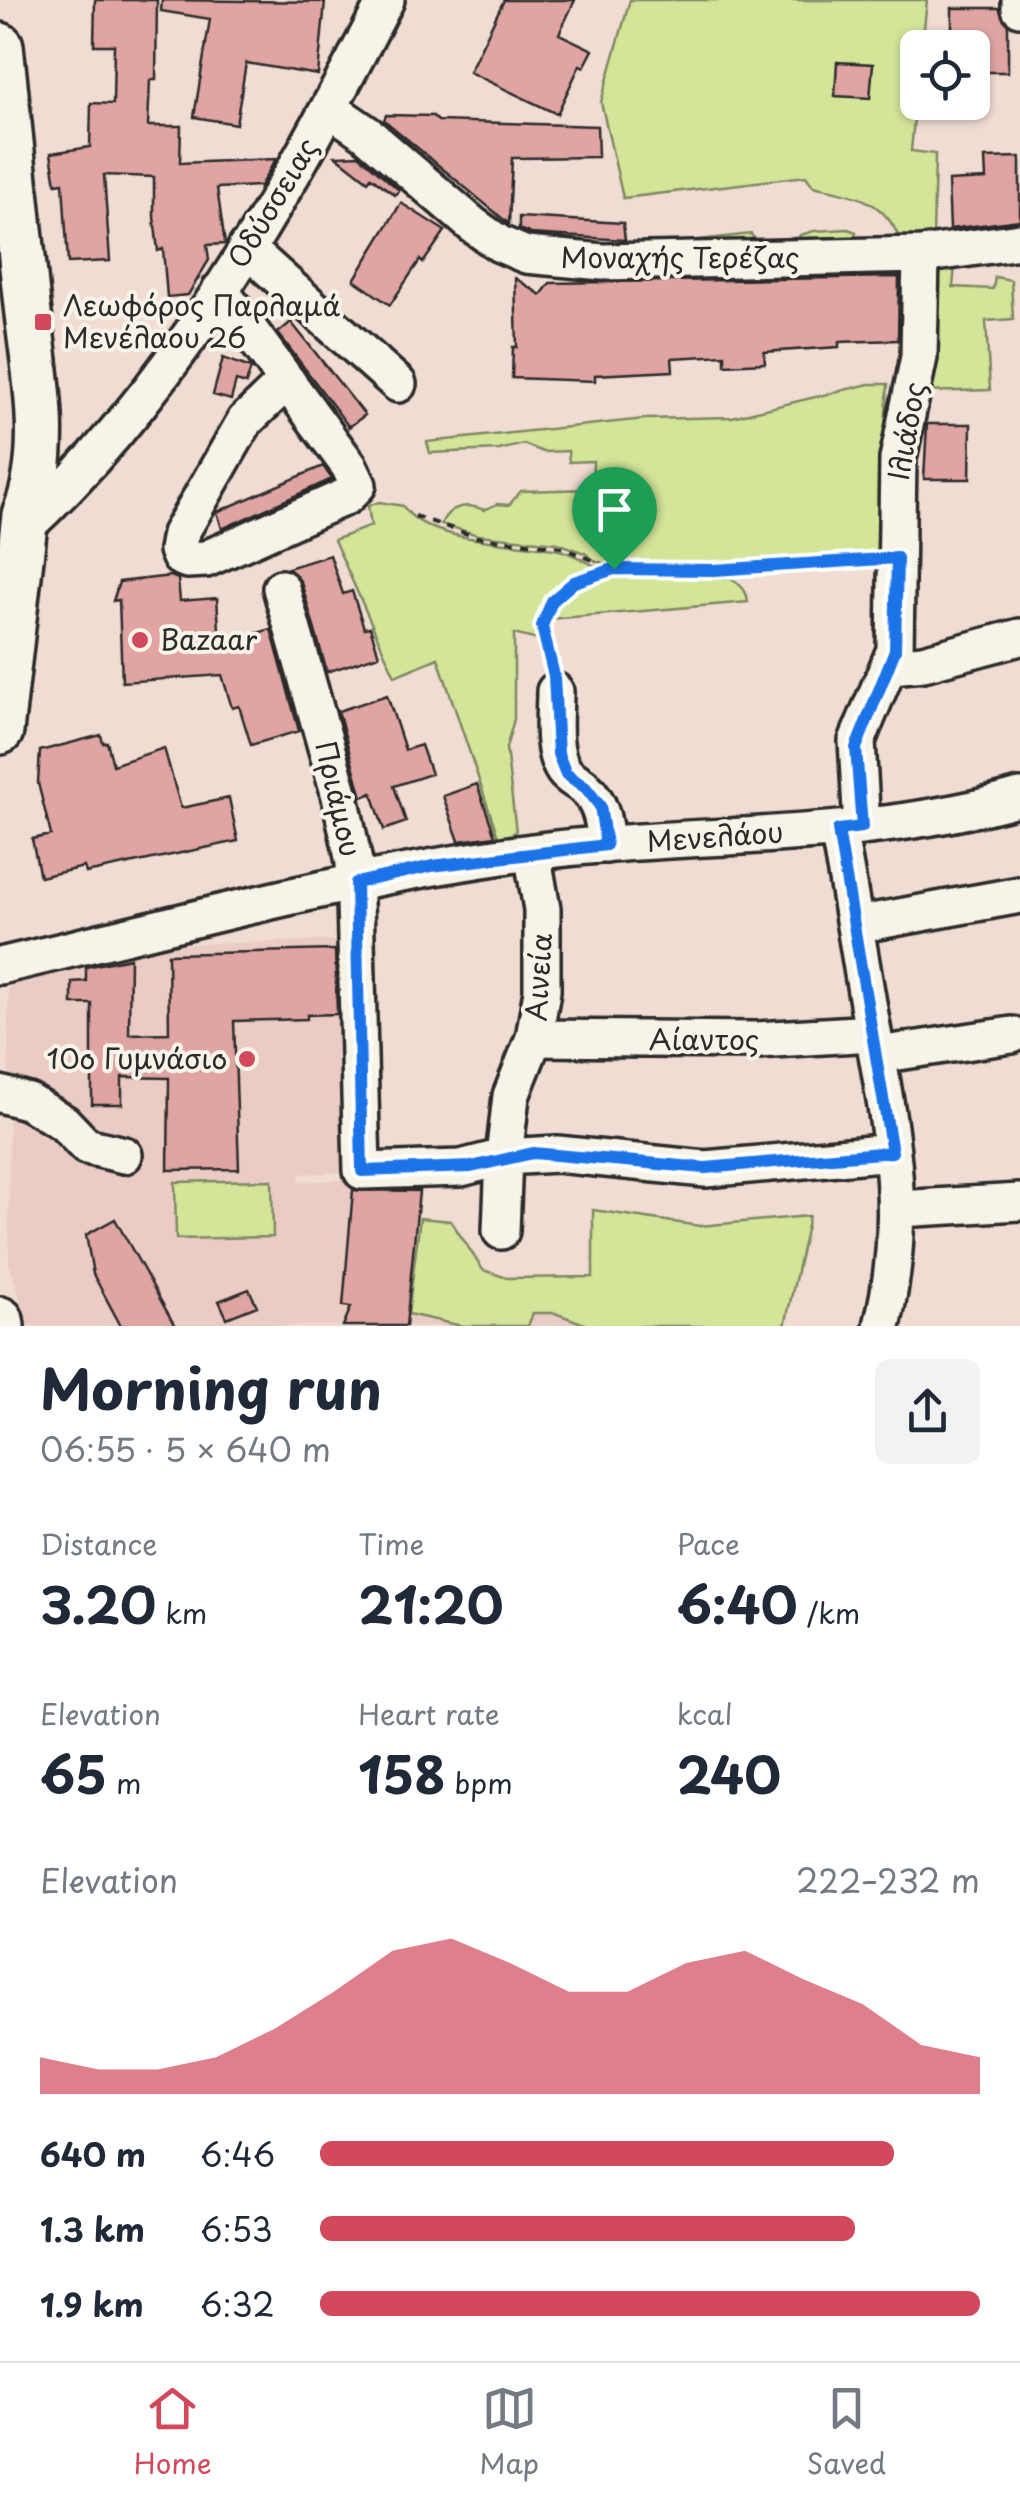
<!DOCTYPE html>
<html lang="en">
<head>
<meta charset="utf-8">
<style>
  body { margin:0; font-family:"Playpen Sans",sans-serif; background:#f2f2f3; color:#1f2937; height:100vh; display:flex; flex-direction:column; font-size:38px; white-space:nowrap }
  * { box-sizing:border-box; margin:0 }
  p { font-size:32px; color:#747a83 }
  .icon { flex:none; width:55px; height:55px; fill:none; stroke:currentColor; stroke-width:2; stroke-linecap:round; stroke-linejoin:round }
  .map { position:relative; height:1326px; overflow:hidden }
  .sheet { display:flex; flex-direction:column; background:#fff; flex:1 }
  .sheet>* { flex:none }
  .fabs { position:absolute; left:900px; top:30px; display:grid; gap:20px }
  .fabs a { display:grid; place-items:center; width:90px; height:90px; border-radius:15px; background:#fff; box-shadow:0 2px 8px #0004; font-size:50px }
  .pin { position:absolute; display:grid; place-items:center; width:85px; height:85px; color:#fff; margin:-102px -42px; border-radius:50% 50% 50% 0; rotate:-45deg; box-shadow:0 0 10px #0007 }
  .pin .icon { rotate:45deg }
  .round { display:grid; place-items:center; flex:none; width:105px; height:105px; border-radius:15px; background:#f2f2f3 }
  .head { display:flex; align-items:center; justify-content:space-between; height:170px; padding:0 40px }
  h1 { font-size:55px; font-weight:700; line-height:75px }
  .stats { display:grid; grid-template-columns:repeat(3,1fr); gap:15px; height:170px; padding:10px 40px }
  .stats div { display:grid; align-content:center }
  .stats b { font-size:50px; font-weight:700 }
  .stats small { font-size:28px; font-weight:400 }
  .stats p { font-size:28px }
  .chart { height:280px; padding:20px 40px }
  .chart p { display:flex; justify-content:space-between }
  .chart svg { width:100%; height:180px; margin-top:10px; fill:#d1495b; opacity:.7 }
  ul { padding:0 40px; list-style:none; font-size:32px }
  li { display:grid; grid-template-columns:160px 120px 1fr; align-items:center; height:75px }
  li i { height:25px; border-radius:12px; background:#d1495b }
  .tabs { display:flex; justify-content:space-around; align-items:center; height:140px; border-top:2px solid #e0e1e3; background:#fff; font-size:28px; color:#747a83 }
  .tabs a { display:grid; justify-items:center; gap:5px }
  .tabs .on { color:#d1495b }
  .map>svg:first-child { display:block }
  .built { fill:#ebccc5 }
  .grass { fill:#d3e599; stroke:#7f8862; stroke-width:2.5 }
  .building { fill:#e0a5a3; stroke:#2b2b2b; stroke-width:2.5 }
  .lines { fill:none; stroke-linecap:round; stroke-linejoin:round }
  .minor-casing { stroke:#2b2b2b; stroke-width:42 }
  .major-casing { stroke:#2b2b2b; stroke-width:52 }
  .path { stroke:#2b2b2b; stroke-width:4; stroke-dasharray:8 8; stroke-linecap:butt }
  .minor { stroke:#f7f3e8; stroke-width:35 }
  .major { stroke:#f7f3e8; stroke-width:45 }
  .route-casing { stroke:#fff; stroke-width:20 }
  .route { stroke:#1a73e8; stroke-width:12 }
  .poi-dot { fill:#d1495b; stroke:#f7f3e8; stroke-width:4 }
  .labels { text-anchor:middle; stroke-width:8; stroke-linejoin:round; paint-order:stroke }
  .street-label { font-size:28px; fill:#2b2b2b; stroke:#f7f3e8 }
  .poi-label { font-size:28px; fill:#2b2b2b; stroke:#f7f3e8; text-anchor:start }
</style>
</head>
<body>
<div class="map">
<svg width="1020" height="1326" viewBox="0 0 1020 1326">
  <rect width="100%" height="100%" fill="#f0dcd3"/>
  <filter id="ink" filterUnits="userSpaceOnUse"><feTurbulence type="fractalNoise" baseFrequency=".01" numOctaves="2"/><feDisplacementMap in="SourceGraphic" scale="20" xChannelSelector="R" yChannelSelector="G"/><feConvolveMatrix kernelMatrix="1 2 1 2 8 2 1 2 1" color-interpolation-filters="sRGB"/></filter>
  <g filter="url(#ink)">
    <path class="built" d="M 345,940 L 346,1172 L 300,1174 L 299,1182 L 423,1176 L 408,1314 L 462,1326 L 28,1326 L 9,1262 L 8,978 L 152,945 Z
      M 532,1313 L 554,1313 L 590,1326 L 528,1326 Z"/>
    <path class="grass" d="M 630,0 L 927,0 L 922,47 L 918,48 L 917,88 L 911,151 L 935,154 L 933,237 L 900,240 C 884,198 853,195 813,186 L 806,176 L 623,198 L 601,102 Z
      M 848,229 L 856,232 L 853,242 L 797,241 L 800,235 L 814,231 Z
      M 751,234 L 757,242 L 679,250 L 681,242 Z
      M 945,264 L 955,266 L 953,287 L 993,289 L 995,277 L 1011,280 L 1013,319 L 986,321 L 990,390 L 926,392 L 933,272 Z
      M 869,384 L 888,384 L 880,497 L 883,554 L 870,558 L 725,566 L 610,565 L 597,562 L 585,553 L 558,543 L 478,535 L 441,524 C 449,505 468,503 484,510 L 497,504 L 509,505 L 521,491 L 592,489 L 593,461 L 569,462 L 568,451 L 543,452 L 524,444 L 499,450 L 430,453 L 427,442 L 645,419 L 732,417 Z
      M 379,502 L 403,506 C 427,544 517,541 559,550 C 575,554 587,563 602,569 C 559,569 541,602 538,640 L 514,634 L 514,719 L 506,748 L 516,832 L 499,840 L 438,658 L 395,676 L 334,540 L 371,526 L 368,506 Z
      M 660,574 C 686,573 745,566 748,602 L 549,619 C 575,569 611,577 660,574 Z
      M 272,1180 L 273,1237 L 176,1239 L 175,1182 Z
      M 593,1210 L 700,1226 L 809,1216 L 785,1326 L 590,1326 L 555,1313 L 533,1313 L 528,1326 L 462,1326 L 408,1314 L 420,1218 L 451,1221 L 483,1270 L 507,1278 L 593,1277 Z"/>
    <path class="building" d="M 95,0 L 157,0 L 156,80 L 150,80 L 148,126 L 181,126 L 180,163 L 276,159 L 260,186 L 217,188 L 225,244 L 207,245 L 209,260 L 188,295 L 167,297 L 163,249 L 158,251 L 154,217 L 154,177 L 104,175 L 110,261 L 68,263 L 63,183 L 56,184 L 51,153 L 90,147 L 91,103 L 113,104 L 114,45 L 94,45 Z
      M 162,0 L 325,2 L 318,75 L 246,63 L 236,124 L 194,117 L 210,19 L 161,11 Z
      M 504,0 L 575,0 L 559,34 L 593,50 L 584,67 L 580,65 L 557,114 L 469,72 Z
      M 952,8 L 999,8 L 1008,25 L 1008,72 L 972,72 L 972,48 L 952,48 Z
      M 837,62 L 873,64 L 870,98 L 835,96 Z
      M 386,115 L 433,116 L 438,121 L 597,126 L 598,157 L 512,158 L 509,224 L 384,120 Z
      M 359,155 L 399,190 L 395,195 L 371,177 L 368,181 L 336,156 Z
      M 1020,157 L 1020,220 L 950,229 L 948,181 L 986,179 L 985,158 Z
      M 401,203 L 445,231 L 423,263 L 420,260 L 390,305 L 354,280 Z
      M 519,217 L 623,223 L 625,240 L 531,234 L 519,229 Z
      M 899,277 L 898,340 L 839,342 L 839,347 L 764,352 L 765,363 L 725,365 L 725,355 L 672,358 L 673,371 L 595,375 L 595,381 L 512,378 L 513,347 L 517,347 L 515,278 L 541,295 L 550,283 Z
      M 291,322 L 365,415 L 349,427 L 278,333 Z
      M 223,358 L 251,368 L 246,384 L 236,381 L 231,400 L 213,395 Z
      M 927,424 L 971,424 L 970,479 L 924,479 Z
      M 323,466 L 332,479 L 222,529 L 217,512 Z
      M 330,555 L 343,594 L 352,591 L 364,628 L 370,627 L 379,655 L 327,672 L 301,582 L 288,568 Z
      M 171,576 L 178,579 L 180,601 L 217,598 L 220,644 L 271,629 L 299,731 L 251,745 L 239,706 L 232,708 L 222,675 L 122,682 L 119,600 L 113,601 L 119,582 Z
      M 387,695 L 405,750 L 421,745 L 431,774 L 394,786 L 406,822 L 384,830 L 372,793 L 362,797 L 338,711 Z
      M 101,735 L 103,743 L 107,742 L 113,765 L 164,748 L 181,808 L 229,798 L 238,841 L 86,873 L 84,867 L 40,877 L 32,839 L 51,835 L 38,783 L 40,751 Z
      M 477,784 L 495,836 L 459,841 L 443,796 Z
      M 335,950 L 337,1014 L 307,1015 L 307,1019 L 234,1021 L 239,1169 L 168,1170 L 169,1078 L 122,1077 L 122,1104 L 92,1104 L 92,1004 L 72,1004 L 72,982 L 86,981 L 86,967 L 130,958 L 129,1034 L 169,1033 L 168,954 Z
      M 353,1190 L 419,1191 L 406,1326 L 343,1326 L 351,1307 L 343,1306 Z
      M 115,1219 L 175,1326 L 121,1326 L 93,1274 L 86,1235 Z
      M 249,1289 L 257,1306 L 227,1318 L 219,1301 Z"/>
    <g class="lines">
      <g class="minor-casing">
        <path id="minor" d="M 1020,0 L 1020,8
          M 329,108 L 367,134 L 473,225 L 500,244 L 526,255 L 603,262 L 921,255 L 1020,241
          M 246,248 L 398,384
          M 220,290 L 349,466 L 358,485 L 347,496 L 206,559 L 187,560 L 180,557 L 177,550 L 180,534 L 245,421 L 287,381
          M 19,533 C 180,387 287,190 386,0
          M 281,588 L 340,796 L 354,862 L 362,1171 L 461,1168 L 504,1157 L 501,1231
          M 891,666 L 923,663 L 1020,637
          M 555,691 C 555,714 550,751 564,771 C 569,778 577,781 583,786 C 601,802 604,821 606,845
          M 862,827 L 857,741 L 895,650 L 898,459 L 919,357 L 921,255
          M 838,830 C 851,897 861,965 873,1032 C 892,1137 908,1220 882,1326
          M 532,852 L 542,909 L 542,991 L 534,1038 L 511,1096 L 504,1157 L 557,1154 L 705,1169 L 892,1152
          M 856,925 L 1020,895
          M 0,966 C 176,925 353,875 532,852 C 695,831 862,843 1020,797
          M 534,1038 L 757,1040 L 873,1033
          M 878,1055 L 1012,1035
          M 0,1094 L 29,1102 L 64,1123 L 86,1146 L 124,1155
          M 898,1209 L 1020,1202"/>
      </g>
      <g class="major-casing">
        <path id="major" d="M 0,46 C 8,129 18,213 26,296 C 33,366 53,449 25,515 L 0,731
          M 0,1320 L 1,1326"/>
      </g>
      <path class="path" d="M 415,516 L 476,537 L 561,547 L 614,569 L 715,571 L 867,560
        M 550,662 C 535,607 554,582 609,570"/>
      <use href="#minor" class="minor"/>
      <use href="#major" class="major"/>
    </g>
  </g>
  <g class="lines" filter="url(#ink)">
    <g class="route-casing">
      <path id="route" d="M 897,558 L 895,650 L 856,748 L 862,827 L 838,830 L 892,1152 L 705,1168 L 533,1153 L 471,1167 L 362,1171 L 356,883 L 432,866 L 606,845 L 600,806 L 586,788 L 566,774 L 558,754 L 554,676 L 542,626 L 552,601 L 574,582 L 614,569 L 714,570 Z"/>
    </g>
    <use href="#route" class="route"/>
  </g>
  <g class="poi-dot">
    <rect x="33" y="312" width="20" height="20" rx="5"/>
    <circle cx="140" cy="640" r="10"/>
    <circle cx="247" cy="1059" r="10"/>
  </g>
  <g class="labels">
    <g class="street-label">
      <text transform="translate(273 203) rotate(-59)" y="10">Οδύσσειας</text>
      <text x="680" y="268">Μοναχής Τερέζας</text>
      <text transform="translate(907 431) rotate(-80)" y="10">Ιλιάδος</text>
      <text transform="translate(338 799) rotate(77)" y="10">Πριάμου</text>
      <text transform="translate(715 837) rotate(-4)" y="10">Μενελάου</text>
      <text transform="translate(539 977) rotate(-86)" y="10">Αινεία</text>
      <text x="704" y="1050">Αίαντος</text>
    </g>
    <g class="poi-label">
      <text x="63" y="316">Λεωφόρος Παρλαμά<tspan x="63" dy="32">Μενέλαου 26</tspan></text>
      <text x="160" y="650">Bazaar</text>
      <text x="227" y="1069" text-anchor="end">10ο Γυμνάσιο</text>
    </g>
  </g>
</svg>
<div class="fabs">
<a><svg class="icon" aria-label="locate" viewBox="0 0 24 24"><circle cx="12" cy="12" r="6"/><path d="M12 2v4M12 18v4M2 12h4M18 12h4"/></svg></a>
</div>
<div class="pin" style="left:614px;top:569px;background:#1e9e55"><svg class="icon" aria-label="arrive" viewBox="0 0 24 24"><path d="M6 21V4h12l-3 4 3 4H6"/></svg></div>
</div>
<section class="sheet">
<div class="head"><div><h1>Morning run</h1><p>06:55 · 5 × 640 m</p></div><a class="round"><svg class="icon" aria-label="share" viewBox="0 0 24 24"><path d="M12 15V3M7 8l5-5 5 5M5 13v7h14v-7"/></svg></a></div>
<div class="stats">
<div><p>Distance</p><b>3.20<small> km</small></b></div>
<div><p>Time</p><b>21:20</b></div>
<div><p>Pace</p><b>6:40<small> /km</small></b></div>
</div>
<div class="stats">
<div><p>Elevation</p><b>65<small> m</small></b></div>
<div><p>Heart rate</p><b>158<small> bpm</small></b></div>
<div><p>kcal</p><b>240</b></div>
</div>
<div class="chart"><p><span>Elevation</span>222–232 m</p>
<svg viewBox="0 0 160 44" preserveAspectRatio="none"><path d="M0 44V35L10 38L20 38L30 35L40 28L50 19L60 9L70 6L80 12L90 19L100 19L110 12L120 9L130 16L140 22L150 32L160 35V44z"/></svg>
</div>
<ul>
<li><b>640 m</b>6:46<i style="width:87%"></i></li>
<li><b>1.3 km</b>6:53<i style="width:81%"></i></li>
<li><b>1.9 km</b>6:32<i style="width:100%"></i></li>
</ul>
</section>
<nav class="tabs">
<a class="on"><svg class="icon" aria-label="home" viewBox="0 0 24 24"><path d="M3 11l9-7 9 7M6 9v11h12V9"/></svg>Home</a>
<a><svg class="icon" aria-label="map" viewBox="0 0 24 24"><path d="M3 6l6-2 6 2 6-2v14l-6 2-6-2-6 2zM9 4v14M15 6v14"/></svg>Map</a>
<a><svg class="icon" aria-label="saved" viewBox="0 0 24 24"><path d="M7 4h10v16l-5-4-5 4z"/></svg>Saved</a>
</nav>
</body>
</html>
